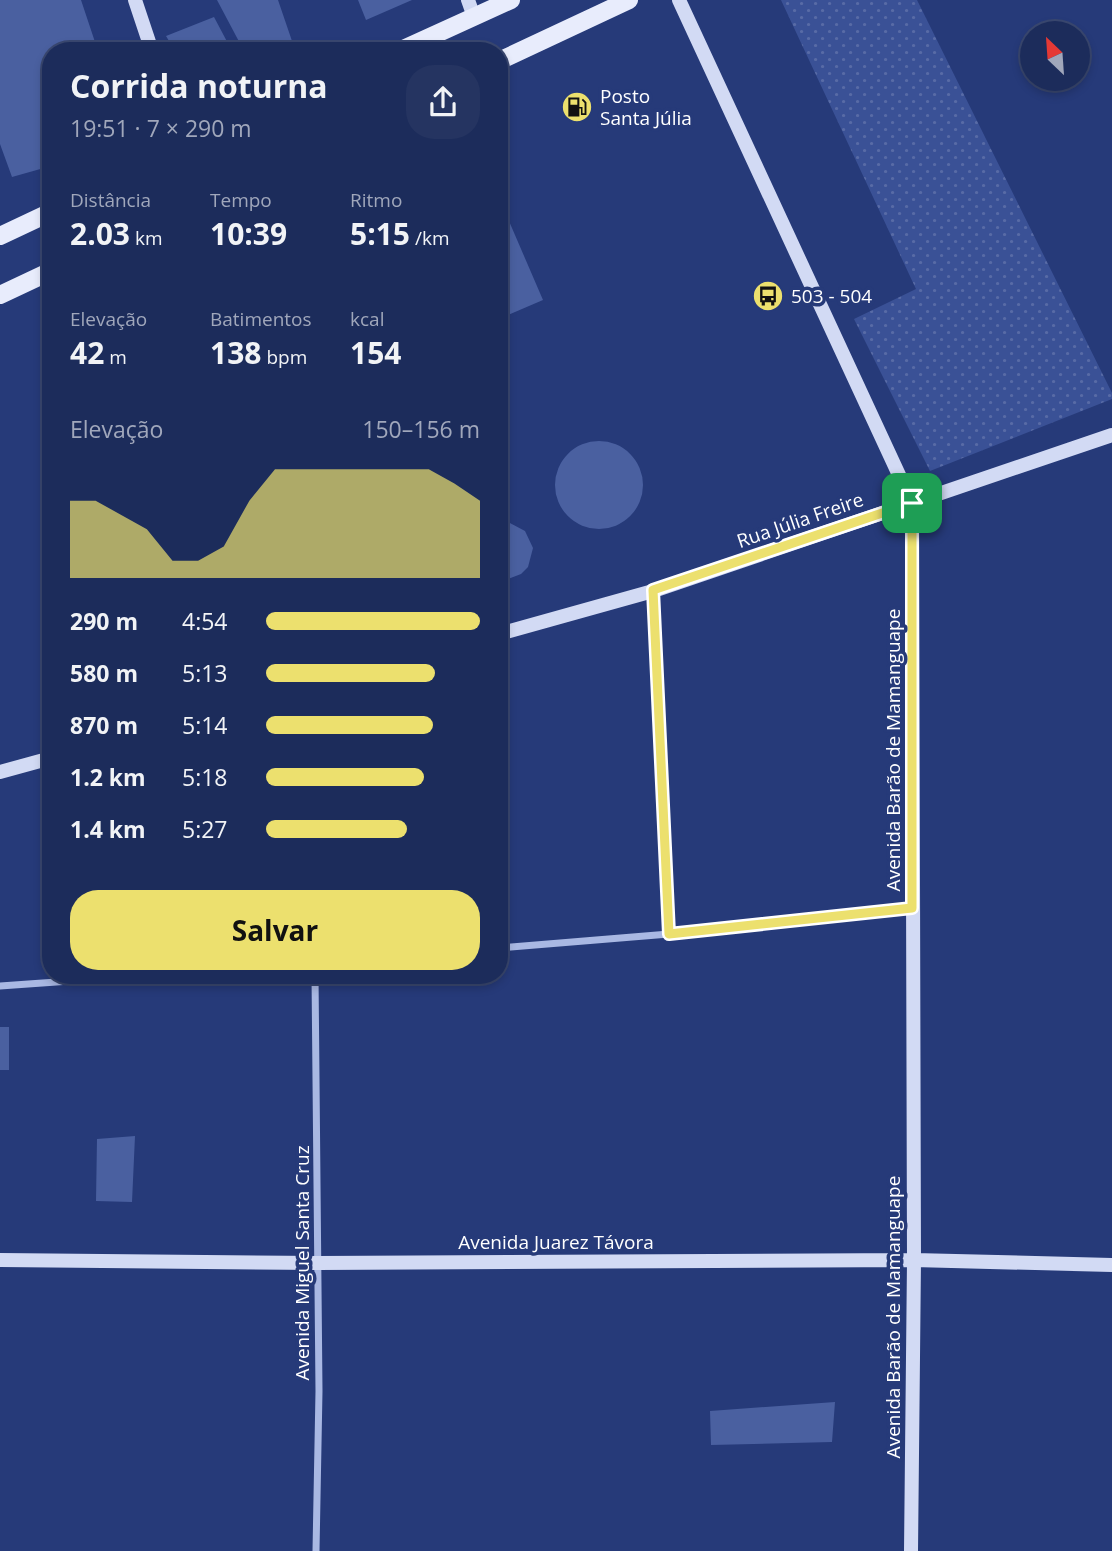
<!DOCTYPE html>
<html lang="pt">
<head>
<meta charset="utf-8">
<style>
  body { margin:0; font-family:"Open Sans",sans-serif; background:#253461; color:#f1f3f6; height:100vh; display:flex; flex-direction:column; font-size:26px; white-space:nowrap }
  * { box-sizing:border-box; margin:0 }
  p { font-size:23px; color:#a0a7bb }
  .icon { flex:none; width:38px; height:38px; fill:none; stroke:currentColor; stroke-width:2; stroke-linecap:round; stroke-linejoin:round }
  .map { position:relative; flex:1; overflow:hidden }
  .drawer { position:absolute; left:42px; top:42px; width:466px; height:942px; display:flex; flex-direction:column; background:#1c2c5b; border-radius:28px; box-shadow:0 4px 10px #0003,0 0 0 2px #3a4871 }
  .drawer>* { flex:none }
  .needle { width:46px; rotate:335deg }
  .buttons { position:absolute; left:1020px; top:21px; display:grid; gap:14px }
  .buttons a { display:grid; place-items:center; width:70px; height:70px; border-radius:50%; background:#1c2c5b; box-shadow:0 4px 10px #0003,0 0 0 2px #3a4871; font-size:35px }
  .pin { position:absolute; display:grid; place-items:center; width:60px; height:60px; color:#fff; margin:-30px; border-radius:14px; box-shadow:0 4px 10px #0006 }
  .round { display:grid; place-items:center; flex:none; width:74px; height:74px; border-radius:28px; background:#253461 }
  .head { display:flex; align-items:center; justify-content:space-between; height:119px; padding:0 28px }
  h1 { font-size:32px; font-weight:700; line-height:52px }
  .metrics { display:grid; grid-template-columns:repeat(3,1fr); gap:10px; height:119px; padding:7px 28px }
  .metrics div { display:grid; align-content:center }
  .metrics b { font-size:30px; font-weight:700 }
  .metrics small { font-size:19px; font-weight:400 }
  .metrics p { font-size:19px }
  .chart { height:196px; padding:14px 28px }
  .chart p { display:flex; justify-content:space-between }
  .chart svg { width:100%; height:126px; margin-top:7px; fill:#ece06e; opacity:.7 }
  .action { display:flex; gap:14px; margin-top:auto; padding:14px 28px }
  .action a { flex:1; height:80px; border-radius:28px; background:#ece06e; color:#111; font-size:28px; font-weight:700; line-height:80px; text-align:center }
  ul { padding:0 28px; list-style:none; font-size:23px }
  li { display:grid; grid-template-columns:112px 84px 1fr; align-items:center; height:52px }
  li i { height:18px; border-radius:9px; background:#ece06e }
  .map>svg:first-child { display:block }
  .grass { fill:url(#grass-dots) }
  .building { fill:#4a60a0 }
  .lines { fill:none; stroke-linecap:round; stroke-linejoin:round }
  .street { stroke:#a9b8e3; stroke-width:7 }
  .secondary { stroke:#d2daf4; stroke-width:14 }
  .primary { stroke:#e8ecfc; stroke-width:18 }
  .route-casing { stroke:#fff; stroke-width:14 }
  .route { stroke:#ece06e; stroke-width:9 }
  .labels { text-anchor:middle; stroke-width:7; stroke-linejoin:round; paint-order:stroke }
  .poi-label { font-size:19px; fill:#fff; stroke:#263a79; text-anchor:start }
  .street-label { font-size:19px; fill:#fff; stroke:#263a79 }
</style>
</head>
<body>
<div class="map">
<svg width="1112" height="1551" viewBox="0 0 1112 1551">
  <defs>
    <pattern id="grass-dots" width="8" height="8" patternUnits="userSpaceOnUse" patternTransform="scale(1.75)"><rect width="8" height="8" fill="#3a5196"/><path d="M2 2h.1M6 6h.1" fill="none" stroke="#586ba6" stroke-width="1.8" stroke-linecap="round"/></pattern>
  </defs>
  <rect width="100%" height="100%" fill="#263a79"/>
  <path class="grass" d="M 781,0 L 917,0 L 1112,393 L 1112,399 L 930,471 L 854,319 L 916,289 Z"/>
  <path class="building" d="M 0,0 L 81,0 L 98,51 L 51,51 L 51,166 L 12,177 L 0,144 Z
    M 217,0 L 278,0 L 292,41 L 272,51 L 244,51 Z
    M 358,0 L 412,0 L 366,20 Z
    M 214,17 L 232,51 L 175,51 L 166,36 Z
    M 499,198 L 543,300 L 499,319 Z
    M555 485a44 44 0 1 1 88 0a44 44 0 1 1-88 0Z
    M 499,522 L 508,522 L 525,531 L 533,548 L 528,567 L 521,574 L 503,581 L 499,580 Z
    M 0,1027 L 9,1027 L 9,1070 L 0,1070 Z
    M 135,1136 L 132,1202 L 96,1201 L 97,1139 Z
    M 835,1402 L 832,1442 L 711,1445 L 710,1411 Z"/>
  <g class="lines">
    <path class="street" d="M 653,591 L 669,934
      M 499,948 L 669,934 L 912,908
      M 315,975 L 319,1391 L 316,1551
      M 0,986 L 155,975"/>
    <path class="secondary" d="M 135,0 L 152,51
      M 468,0 L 474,17
      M 679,0 L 912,503 L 914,1260 L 911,1551
      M 499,634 L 653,591 L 1112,435
      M 0,772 L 51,758
      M 0,1260 L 318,1263 L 914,1260 L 1112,1265"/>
    <path class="primary" d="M 399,51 L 511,0
      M 499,61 L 629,0
      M 0,236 L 51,212
      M 0,295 L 51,271"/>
  </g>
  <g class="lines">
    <g class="route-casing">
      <path id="route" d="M 912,503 L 912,908 L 669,934 L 653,590 Z"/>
    </g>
    <use href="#route" class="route"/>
  </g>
  <defs>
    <g id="fuel-disc" transform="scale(1.575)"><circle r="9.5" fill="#ece06e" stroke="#263a79"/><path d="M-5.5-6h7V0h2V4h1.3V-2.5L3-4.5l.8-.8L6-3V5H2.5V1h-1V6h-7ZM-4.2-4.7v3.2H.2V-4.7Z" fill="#111"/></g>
    <g id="bus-disc" transform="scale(1.575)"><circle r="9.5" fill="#ece06e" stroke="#263a79"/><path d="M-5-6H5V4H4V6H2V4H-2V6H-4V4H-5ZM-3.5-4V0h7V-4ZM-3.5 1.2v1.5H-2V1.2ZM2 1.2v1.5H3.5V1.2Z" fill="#111"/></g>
  </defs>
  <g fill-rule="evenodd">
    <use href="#fuel-disc" x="577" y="107"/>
    <use href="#bus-disc" x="768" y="296"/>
  </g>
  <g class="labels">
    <g class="poi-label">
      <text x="600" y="103">Posto<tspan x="600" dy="22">Santa Júlia</tspan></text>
      <text x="791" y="303">503 - 504</text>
    </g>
    <g class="street-label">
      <text transform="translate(800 520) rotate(-19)" y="7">Rua Júlia Freire</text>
      <text transform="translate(893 750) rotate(-90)" y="7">Avenida Barão de Mamanguape</text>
      <text x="556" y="1249">Avenida Juarez Távora</text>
      <text transform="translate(302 1263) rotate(-90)" y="7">Avenida Miguel Santa Cruz</text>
      <text transform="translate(893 1317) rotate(-90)" y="7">Avenida Barão de Mamanguape</text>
    </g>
  </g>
</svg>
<div class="buttons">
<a><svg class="needle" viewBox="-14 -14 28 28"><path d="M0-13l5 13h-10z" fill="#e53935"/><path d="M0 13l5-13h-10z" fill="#a0a7bb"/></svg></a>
</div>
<div class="pin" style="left:912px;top:503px;background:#1e9e55"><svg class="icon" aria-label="arrive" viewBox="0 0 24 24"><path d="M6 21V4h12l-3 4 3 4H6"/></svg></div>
<section class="drawer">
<div class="head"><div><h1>Corrida noturna</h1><p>19:51 · 7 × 290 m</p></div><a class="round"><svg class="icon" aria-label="share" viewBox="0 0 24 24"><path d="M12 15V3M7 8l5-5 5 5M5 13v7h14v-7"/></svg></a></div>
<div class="metrics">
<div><p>Distância</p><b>2.03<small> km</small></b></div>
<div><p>Tempo</p><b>10:39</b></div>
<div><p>Ritmo</p><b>5:15<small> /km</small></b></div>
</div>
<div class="metrics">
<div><p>Elevação</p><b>42<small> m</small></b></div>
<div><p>Batimentos</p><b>138<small> bpm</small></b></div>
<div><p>kcal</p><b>154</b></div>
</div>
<div class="chart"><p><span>Elevação</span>150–156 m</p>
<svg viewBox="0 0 160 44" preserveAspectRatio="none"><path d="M0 44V17L10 17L20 22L30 27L40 38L50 38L60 33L70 17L80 6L90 6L100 6L110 6L120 6L130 6L140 6L150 11L160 17V44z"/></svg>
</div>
<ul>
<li><b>290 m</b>4:54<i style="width:100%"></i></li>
<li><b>580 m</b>5:13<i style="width:79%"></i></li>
<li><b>870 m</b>5:14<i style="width:78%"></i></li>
<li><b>1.2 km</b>5:18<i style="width:74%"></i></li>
<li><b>1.4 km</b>5:27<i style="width:66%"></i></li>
</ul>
<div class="action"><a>Salvar</a></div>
</section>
</div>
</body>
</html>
